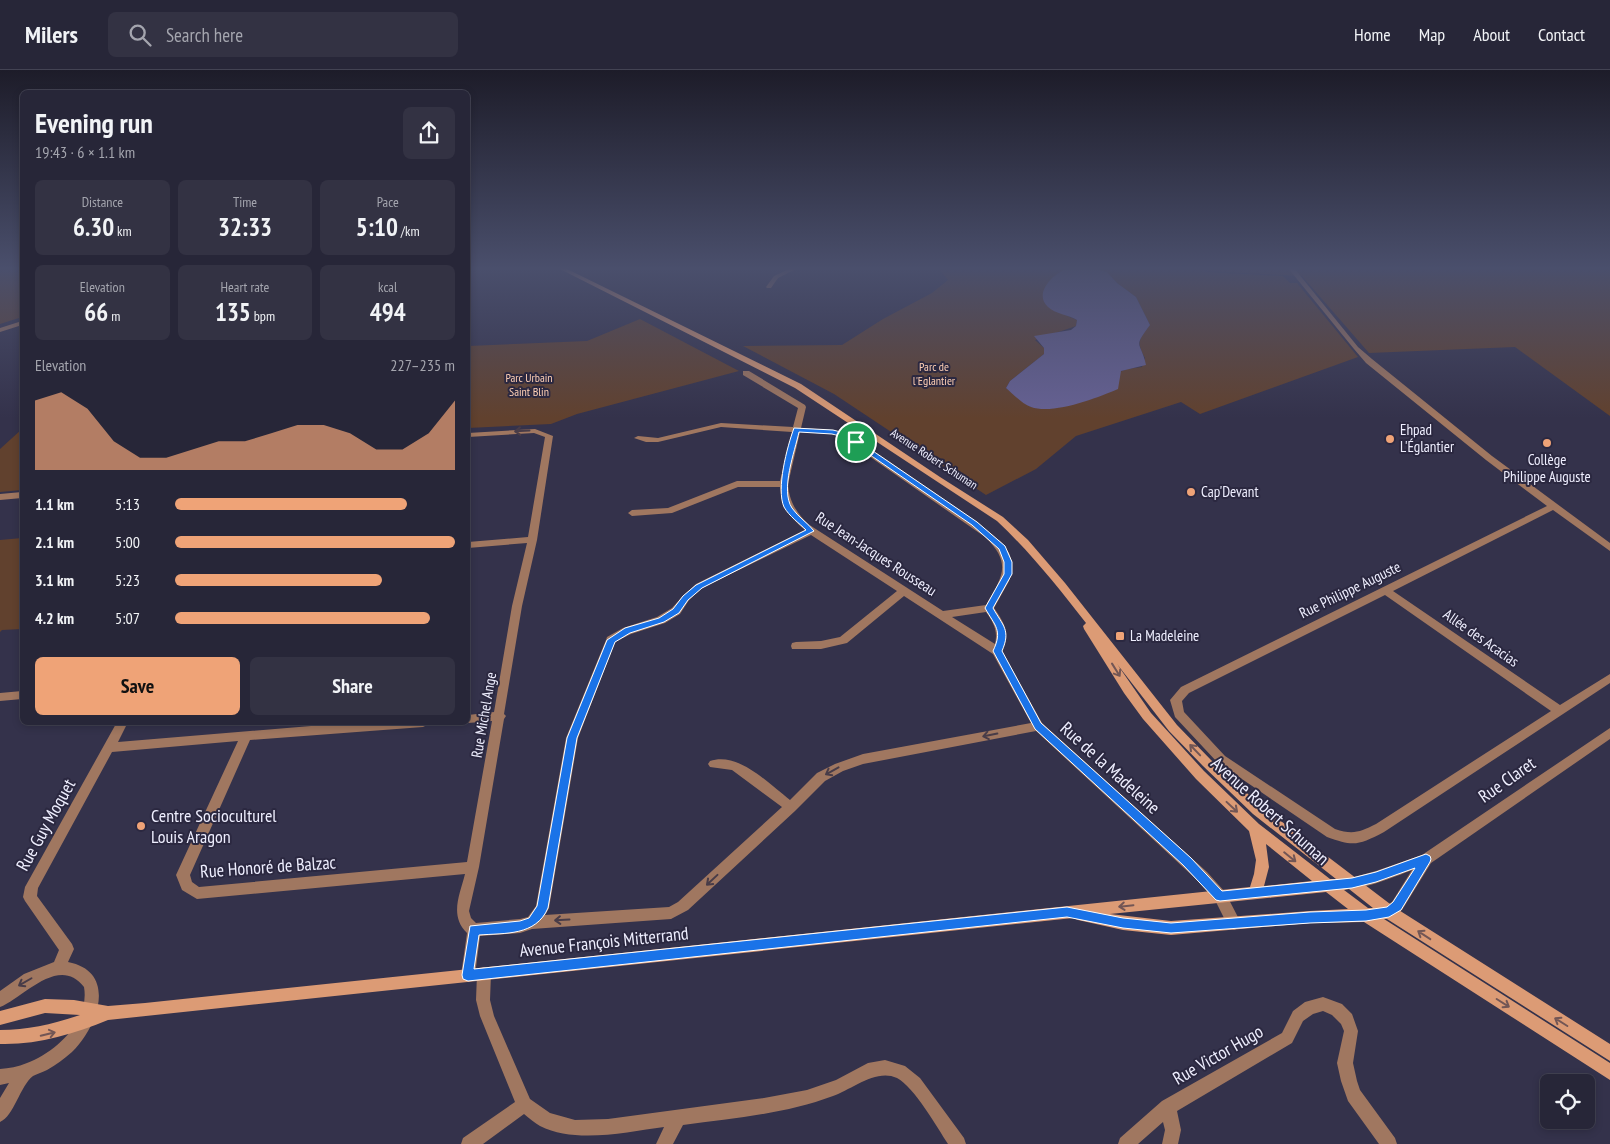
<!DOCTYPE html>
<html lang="en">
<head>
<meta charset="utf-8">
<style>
  body { margin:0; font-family:"PT Sans Narrow",sans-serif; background:#333243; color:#f1f3f6; height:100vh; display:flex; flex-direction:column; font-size:19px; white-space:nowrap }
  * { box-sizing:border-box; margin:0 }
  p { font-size:16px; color:#a4a5ae }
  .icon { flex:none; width:28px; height:28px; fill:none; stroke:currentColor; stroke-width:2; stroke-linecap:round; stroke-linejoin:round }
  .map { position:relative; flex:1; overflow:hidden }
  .side { position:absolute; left:20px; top:20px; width:450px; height:635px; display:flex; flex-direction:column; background:#272638; border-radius:8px; box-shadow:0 2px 8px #0003,0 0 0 1px #434353 }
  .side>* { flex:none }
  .buttons { position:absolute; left:1540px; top:1004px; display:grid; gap:10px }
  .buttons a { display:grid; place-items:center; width:55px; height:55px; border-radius:8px; background:#272638; box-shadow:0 2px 8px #0003,0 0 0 1px #434353; font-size:25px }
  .pin { position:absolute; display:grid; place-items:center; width:42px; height:42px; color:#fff; margin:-21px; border:2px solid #fff; border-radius:50%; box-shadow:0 1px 5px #0007 }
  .round { display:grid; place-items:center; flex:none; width:52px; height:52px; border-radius:8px; background:#333243 }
  .head { display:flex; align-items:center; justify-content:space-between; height:85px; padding:0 15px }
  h1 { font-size:28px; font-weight:600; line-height:38px }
  .stats { display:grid; grid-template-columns:repeat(3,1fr); gap:8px; height:85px; padding:5px 15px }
  .stats div { display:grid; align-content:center; border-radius:8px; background:#333243; text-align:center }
  .stats b { font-size:25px; font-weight:600 }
  .stats small { font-size:14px; font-weight:400 }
  .stats p { font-size:14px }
  .chart { height:140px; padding:10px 15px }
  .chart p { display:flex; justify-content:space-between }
  .chart svg { width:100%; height:90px; margin-top:5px; fill:#efa377; opacity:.7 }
  .cta { display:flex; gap:10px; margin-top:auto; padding:10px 15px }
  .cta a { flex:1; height:58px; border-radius:8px; background:#efa377; color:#111; font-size:20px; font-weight:600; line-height:58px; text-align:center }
  .cta a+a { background:#333243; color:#f1f3f6 }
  ul { padding:0 15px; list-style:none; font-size:16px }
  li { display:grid; grid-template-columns:80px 60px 1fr; align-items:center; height:38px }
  li i { height:12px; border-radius:6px; background:#efa377 }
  header { display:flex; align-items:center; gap:30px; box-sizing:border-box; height:70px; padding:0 25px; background:#272638; border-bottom:1px solid #434353 }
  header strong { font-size:24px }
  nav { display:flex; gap:28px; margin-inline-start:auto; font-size:18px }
  .search { width:350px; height:45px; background:#333243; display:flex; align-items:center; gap:12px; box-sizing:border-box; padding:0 18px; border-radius:8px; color:#a4a5ae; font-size:19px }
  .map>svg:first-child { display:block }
  .green { fill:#61412e }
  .water { fill:#666193 }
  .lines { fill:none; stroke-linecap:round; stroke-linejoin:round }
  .minor { fill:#a07760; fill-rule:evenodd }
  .secondary { fill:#dc9b75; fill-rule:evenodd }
  .oneway { stroke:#483c48 }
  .oneway2 { stroke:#725655 }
  .route { fill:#1a73e8; stroke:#fff; fill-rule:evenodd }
  .poi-dot { fill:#efa377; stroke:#2b2840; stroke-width:2 }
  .labels { text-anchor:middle; stroke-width:4; stroke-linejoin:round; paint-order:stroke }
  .far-park-label { font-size:12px; fill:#fecfb4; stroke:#2b2840 }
  .far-street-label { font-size:12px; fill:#eeeefe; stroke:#2b2840 }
  .poi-label { font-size:15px; fill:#eeeefe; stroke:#2b2840; text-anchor:start }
  .street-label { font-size:15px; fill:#eeeefe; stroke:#2b2840 }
  .near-street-label { font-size:18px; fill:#eeeefe; stroke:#2b2840 }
  .near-poi-label { font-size:18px; fill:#eeeefe; stroke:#2b2840; text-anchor:start }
</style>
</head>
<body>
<header>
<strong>Milers</strong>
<div class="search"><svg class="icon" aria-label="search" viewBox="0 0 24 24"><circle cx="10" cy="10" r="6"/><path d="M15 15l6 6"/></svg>Search here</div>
<nav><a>Home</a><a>Map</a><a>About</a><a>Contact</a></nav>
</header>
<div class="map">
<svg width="1610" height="1074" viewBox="0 0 1610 1074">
  <rect width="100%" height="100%" fill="#34324b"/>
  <path class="green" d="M 0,198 L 22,198 L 22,247 L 0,254 Z
    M 938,198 L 1071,198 L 1064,199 L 1054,240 L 1077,250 L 1076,256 L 1035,270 L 1044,278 L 1044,284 L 1010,311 L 1006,318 L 1031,337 L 1127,299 L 1142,297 L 1145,288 C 1136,272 1139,269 1150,255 L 1136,227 L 1117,213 L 1107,202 L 1092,198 L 1203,198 L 1206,202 L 1283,206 L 1290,213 L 1297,213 L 1358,287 L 1200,344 L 1181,332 L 1076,366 L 1036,399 L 986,425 L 834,324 L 743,276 L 842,275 L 883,249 L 932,223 L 948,210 Z
    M 1205,198 L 1610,198 L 1610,346 L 1515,277 L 1369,283 L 1302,206 L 1208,201 Z
    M 640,249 L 739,301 L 577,344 L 551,354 L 468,358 L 468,276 L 587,271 Z
    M 22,359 L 22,420 L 0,422 L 0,379 Z
    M 22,468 L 22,559 L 2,560 L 0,562 L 0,470 Z"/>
  <path class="water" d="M 1071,198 L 1092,198 L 1107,202 L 1117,213 L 1136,227 L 1150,255 C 1132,279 1141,271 1146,295 L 1121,301 L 1118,319 C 1097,328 1053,345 1031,337 C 1022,334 1013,324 1006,318 L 1010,311 L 1044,284 L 1044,278 L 1034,266 L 1071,260 L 1076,256 L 1077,250 C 1069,245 1055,244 1048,237 C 1032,223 1056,200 1071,198 Z"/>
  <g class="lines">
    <path class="minor" d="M 791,198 L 798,198 L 778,208 L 771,218 L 767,218 L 766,217 L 774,206 Z
      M 1288,198 L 1294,198 L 1358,277 L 1372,289 L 1492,386 L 1610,473 L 1610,481 L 1553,440 L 1393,521 L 1560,635 L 1610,604 L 1610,613 L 1384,762 C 1359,775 1354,777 1327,767 L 1217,692 L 1175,647 L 1170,630 L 1181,617 L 1547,436 L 1486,390 L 1366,293 L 1354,279 ZM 1385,525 L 1551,641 L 1376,754 C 1360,762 1353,765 1335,759 L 1225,686 L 1184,642 L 1182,631 L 1189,623 Z
      M 22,251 L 22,255 L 0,262 L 0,258 Z
      M 743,301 L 749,301 L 805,335 L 806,337 L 801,358 L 833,360 L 849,364 L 977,452 L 1001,472 L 1009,483 L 1012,492 L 1012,501 L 1009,511 L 994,538 C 1005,554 1010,562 1002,581 L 1042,653 L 1207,802 L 1225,822 L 1241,853 L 1239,858 L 1234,860 L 1229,858 L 1215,830 L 1197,810 L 1036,661 L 863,694 L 843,701 L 825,711 L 795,741 L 688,840 L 671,849 L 532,859 L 520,863 L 480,866 L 475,905 L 473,910 L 468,912 L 463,910 L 461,905 L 467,863 C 449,846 460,824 465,804 L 197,829 L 182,820 L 176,805 L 238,671 L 112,682 L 38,818 L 37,826 L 72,874 L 74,879 L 68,892 C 119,902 97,958 72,982 C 64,989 56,995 47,1000 C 43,1002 37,1004 33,1006 C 20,1016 14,1046 0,1052 L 0,1028 L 9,1013 L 0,1015 L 0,999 C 9,998 18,997 27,993 C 56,982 90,951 84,917 C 59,884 23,928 0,937 L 0,921 L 24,904 L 54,892 L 59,880 L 25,831 L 23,827 L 25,817 L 117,652 L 128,652 L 118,672 L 359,652 L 428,652 L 427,655 L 423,657 L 250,670 L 190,805 L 192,812 L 199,817 L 467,792 L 492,651 L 468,653 L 465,652 L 468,652 L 468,645 L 494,642 L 512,536 L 527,473 L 468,478 L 468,472 L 528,467 L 545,367 L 534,363 L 468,367 L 468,363 L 535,359 L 553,366 L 537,470 L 522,536 L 504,644 L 506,646 L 504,649 L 479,797 L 469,841 L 471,848 L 476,853 L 520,849 L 528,847 L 536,836 L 566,668 L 606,570 L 607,567 L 623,558 L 657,547 L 672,538 L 683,526 L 696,514 L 805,460 C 791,449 781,435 780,417 L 738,417 L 672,443 L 632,446 L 628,443 L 632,440 L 668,438 L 737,411 L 780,411 L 792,362 L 721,357 L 658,372 L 646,372 L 634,368 L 638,366 L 658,368 L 721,353 L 793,357 L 798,338 L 743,305 ZM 800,362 L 832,364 L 843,368 L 985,467 C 1012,493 1003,506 986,535 L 943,541 L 808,454 C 796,442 789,431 788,414 ZM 811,465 L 897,521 L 840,567 L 821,571 L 796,572 L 792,573 L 791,576 L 792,579 L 821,579 L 847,573 L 904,526 L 993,584 L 1031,653 L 863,684 L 835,694 L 817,703 L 790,730 C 769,714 738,681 710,691 L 708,694 L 710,697 L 732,700 L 782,737 L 678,832 L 669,837 L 545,845 L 549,838 L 578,668 L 615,572 L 631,564 L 665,553 L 680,544 L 689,530 L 702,518 ZM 986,542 C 994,553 998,561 995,574 L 952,547 Z
      M 22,422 L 22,428 L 0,430 L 0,424 Z
      M 22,621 L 22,629 L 0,631 L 0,623 Z
      M 1610,658 L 1610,669 L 1431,793 L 1402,840 L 1389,848 L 1384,847 L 1382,842 L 1384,837 L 1392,832 L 1412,800 C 1399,805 1359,822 1347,817 L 1345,813 L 1347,809 L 1376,801 L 1422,785 Z
      M 484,897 L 489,899 L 491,904 L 490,930 L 494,946 L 530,1029 L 550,1043 L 575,1050 L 608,1049 L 764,1028 L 807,1020 L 836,1010 L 868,993 L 885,990 L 905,996 L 920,1008 L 964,1068 L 966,1074 L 948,1074 C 937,1057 914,1017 897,1008 C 876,998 851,1020 833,1026 C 785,1044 734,1048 683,1055 L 673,1074 L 656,1074 L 664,1057 C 626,1062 576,1074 540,1056 C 535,1053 529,1048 524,1044 L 483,1074 L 461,1074 L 463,1068 L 515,1032 L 480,946 L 476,930 L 477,904 L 479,899 Z
      M 1323,927 L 1342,934 L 1352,944 L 1358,961 L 1353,993 L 1357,1011 L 1360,1020 L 1395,1068 L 1397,1074 L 1379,1074 L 1348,1031 L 1341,1011 L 1337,993 L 1344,961 L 1341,954 L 1332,945 L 1323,941 L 1313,944 L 1303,951 L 1292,973 L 1177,1041 L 1181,1060 L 1178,1074 L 1162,1074 L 1165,1060 L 1163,1052 L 1138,1074 L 1118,1074 L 1120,1068 L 1162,1031 L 1282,963 L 1293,941 L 1305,932 Z"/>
    <path class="secondary" d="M 558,198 L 565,198 L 801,314 L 940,407 L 1003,447 L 1028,470 L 1065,513 L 1177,655 L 1211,690 L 1261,736 L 1394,837 L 1610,974 L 1610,991 L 1387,849 L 1384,849 L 1610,993 L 1610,1010 L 1364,852 L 1310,853 L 1171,865 L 1123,860 L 1078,850 L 1073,848 L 108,950 C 73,964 38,975 0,974 L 0,960 C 28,960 53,954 80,945 L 45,943 L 0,955 L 0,941 L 45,929 L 74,930 L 108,936 L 145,933 L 1250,817 L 1254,804 L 1256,790 L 1249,761 L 1196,709 L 1143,649 L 1124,623 L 1084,559 L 1083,556 L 1086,553 C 1058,517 1030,482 997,451 L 795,318 ZM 1117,594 L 1169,661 L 1203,696 L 1253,744 L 1336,809 L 1330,809 L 1259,754 L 1204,701 L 1151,643 ZM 1266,774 L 1312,811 L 1264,816 L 1269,797 ZM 1349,819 L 1373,838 L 1368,838 L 1344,820 ZM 1326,822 L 1348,839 L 1310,841 L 1171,851 L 1110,844 Z"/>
  </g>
  <defs><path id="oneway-shaft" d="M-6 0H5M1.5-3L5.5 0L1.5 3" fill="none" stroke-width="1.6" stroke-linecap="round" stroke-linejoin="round" transform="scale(1.25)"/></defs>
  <g class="oneway">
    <use href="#oneway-shaft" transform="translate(522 361) rotate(177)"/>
    <use href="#oneway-shaft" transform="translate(990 665) rotate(169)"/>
    <use href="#oneway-shaft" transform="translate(832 701) rotate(151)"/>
    <use href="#oneway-shaft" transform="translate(712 810) rotate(137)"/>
    <use href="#oneway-shaft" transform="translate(562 850) rotate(177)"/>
    <use href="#oneway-shaft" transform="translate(25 912) rotate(150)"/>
  </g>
  <g class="oneway2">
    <use href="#oneway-shaft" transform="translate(1116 600) rotate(58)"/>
    <use href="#oneway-shaft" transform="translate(1195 680) rotate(-134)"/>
    <use href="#oneway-shaft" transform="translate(1232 737) rotate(43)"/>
    <use href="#oneway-shaft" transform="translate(1290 787) rotate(39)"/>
    <use href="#oneway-shaft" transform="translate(1126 836) rotate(174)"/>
    <use href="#oneway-shaft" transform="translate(1424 865) rotate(-147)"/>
    <use href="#oneway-shaft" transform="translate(1503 933) rotate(32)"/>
    <use href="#oneway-shaft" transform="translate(1561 952) rotate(-148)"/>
    <use href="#oneway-shaft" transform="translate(48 964) rotate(-14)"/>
  </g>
  <linearGradient id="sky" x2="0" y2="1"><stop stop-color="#1d1c29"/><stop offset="0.57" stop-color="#4a4f6c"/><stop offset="1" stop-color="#4a4f6c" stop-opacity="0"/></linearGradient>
  <rect width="1610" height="348" fill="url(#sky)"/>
  <path class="route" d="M 794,358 L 833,360 L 848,364 L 977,452 L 1005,476 L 1012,492 L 1012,504 L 993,538 C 1003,556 1011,560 1002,581 L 1041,653 L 1191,788 L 1222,821 L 1352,808 L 1376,802 L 1426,784 L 1430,786 L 1431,789 L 1430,792 L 1401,840 L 1389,847 L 1366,851 L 1310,853 L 1171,863 L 1123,858 L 1067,847 L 468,911 L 463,909 L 462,905 L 470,856 L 520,851 L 529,848 L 537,836 L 567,668 L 607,570 L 625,558 L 659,548 L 673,539 L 683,526 L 696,515 L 806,460 C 799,453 789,446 784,437 C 776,419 787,377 794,358 ZM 799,362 L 832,364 L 844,367 L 972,455 L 999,479 L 1004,492 L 1004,504 L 985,538 C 995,556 1003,560 993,581 L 1035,659 L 1183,795 L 1216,830 L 1220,831 L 1352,818 L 1376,812 L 1415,798 L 1393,832 L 1387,837 L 1366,840 L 1310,842 L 1171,853 L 1123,848 L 1067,837 L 474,899 L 479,865 C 505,863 536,866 548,838 L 577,668 L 615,572 L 630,563 L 664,552 L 679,543 L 688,530 L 702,518 L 814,461 C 808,453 798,447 792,438 C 780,420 795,381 799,362 Z"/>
  <g class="poi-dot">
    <circle cx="1390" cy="369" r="5"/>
    <circle cx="1547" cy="373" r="5"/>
    <circle cx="1191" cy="422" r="5"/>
    <rect x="1115" y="561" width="10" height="10" rx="2.5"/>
    <circle cx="141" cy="756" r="5"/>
  </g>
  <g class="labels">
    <g class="far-park-label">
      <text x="934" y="301">Parc de<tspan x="934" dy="14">l'Eglantier</tspan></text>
      <text x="529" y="312">Parc Urbain<tspan x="529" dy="14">Saint Blin</tspan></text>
    </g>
    <g class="far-street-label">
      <text transform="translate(934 389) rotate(33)" y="4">Avenue Robert Schuman</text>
    </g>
    <g class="poi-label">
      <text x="1400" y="365">Ehpad<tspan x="1400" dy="17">L'Églantier</tspan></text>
      <text x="1547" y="395" text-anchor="middle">Collège<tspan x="1547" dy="17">Philippe Auguste</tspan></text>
      <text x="1201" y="427">Cap'Devant</text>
      <text x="1130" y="571">La Madeleine</text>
    </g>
    <g class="street-label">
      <text transform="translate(876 484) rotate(33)" y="5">Rue Jean-Jacques Rousseau</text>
      <text transform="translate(1350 520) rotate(-26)" y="5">Rue Philippe Auguste</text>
      <text transform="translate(1481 568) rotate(35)" y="5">Allée des Acacias</text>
      <text transform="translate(484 645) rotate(-80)" y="5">Rue Michel Ange</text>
    </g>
    <g class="near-street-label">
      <text transform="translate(1110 698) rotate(42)" y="6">Rue de la Madeleine</text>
      <text transform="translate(1507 710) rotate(-35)" y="6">Rue Claret</text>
      <text transform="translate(1270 741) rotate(42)" y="6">Avenue Robert Schuman</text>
      <text transform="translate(46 755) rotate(-61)" y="6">Rue Guy Moquet</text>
      <text transform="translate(268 797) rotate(-4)" y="6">Rue Honoré de Balzac</text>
      <text transform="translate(604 872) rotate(-6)" y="6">Avenue François Mitterrand</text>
      <text transform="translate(1218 985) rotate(-30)" y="6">Rue Victor Hugo</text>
    </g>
    <g class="near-poi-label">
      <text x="151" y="752">Centre Socioculturel<tspan x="151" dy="21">Louis Aragon</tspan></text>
    </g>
  </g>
</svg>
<div class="buttons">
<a><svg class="icon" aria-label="locate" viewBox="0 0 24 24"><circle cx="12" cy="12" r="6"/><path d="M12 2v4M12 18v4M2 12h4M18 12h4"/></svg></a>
</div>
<div class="pin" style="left:856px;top:372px;background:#1e9e55"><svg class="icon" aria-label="arrive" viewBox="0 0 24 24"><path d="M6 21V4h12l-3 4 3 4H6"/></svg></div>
<section class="side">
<div class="head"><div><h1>Evening run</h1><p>19:43 · 6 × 1.1 km</p></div><a class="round"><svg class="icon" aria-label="share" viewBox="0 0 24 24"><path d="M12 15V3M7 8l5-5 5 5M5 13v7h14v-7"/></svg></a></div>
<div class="stats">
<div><p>Distance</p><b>6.30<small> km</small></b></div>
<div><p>Time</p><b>32:33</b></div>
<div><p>Pace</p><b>5:10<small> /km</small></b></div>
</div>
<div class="stats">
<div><p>Elevation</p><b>66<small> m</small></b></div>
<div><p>Heart rate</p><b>135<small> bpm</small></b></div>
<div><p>kcal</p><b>494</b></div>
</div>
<div class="chart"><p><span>Elevation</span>227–235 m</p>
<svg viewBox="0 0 160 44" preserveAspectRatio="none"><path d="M0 44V10L10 6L20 14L30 30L40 38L50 38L60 34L70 30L80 30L90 26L100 22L110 22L120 26L130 34L140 34L150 26L160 10V44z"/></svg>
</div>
<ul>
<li><b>1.1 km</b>5:13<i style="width:83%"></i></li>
<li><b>2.1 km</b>5:00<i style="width:100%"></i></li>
<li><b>3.1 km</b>5:23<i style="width:74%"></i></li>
<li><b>4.2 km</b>5:07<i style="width:91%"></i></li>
</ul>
<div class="cta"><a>Save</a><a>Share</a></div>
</section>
</div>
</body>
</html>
